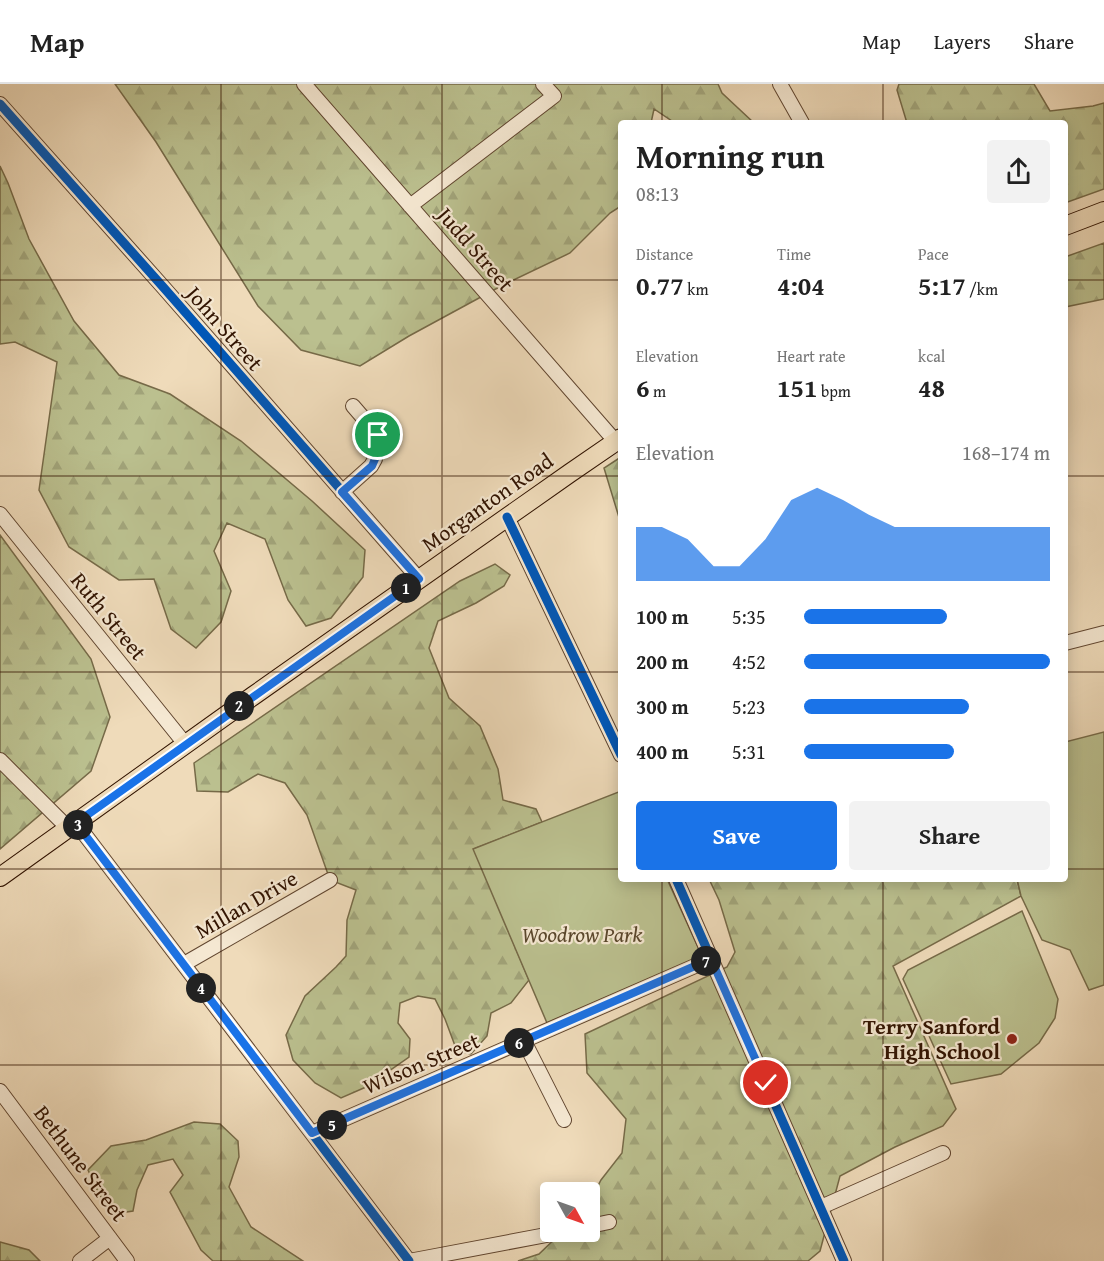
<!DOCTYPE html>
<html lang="en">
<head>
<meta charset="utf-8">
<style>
  body { margin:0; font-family:"Gentium Book Plus",serif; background:#f2f2f2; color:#222; height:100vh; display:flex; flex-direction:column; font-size:22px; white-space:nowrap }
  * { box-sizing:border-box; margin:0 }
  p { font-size:20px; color:#767676 }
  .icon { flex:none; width:33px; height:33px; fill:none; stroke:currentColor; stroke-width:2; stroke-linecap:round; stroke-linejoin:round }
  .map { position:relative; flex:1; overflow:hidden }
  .sheet { position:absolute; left:618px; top:36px; width:450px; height:762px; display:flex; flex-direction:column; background:#fff; border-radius:6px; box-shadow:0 3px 15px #0003 }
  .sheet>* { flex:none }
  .needle { width:39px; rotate:130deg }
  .tools { position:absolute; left:540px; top:1098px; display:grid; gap:12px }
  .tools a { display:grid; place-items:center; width:60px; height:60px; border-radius:6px; background:#fff; box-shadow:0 3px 15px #0003; font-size:30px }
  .pin { position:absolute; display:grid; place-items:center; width:51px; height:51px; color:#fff; margin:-26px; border:3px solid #fff; border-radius:50%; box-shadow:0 2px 6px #0007 }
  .km { position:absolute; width:30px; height:30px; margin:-15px; border-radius:50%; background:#222; color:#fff; font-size:16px; line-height:30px; text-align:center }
  .round { display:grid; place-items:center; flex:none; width:63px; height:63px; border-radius:6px; background:#f2f2f2 }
  .head { display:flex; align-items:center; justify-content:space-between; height:102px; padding:0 18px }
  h1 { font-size:33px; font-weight:600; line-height:45px }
  .metrics { display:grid; grid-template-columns:repeat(3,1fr); gap:9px; height:102px; padding:6px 18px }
  .metrics div { display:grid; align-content:center }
  .metrics b { font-size:26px; font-weight:600 }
  .metrics small { font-size:16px; font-weight:400 }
  .metrics p { font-size:16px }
  .chart { height:168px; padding:12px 18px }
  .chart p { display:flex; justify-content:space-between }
  .chart svg { width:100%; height:108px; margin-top:6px; fill:#1a73e8; opacity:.7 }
  .button { display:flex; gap:12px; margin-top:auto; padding:12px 18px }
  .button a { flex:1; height:69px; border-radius:6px; background:#1a73e8; color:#fff; font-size:24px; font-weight:600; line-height:69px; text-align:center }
  .button a+a { background:#f2f2f2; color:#222 }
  ul { padding:0 18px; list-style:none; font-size:20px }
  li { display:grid; grid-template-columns:96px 72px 1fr; align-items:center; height:45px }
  li i { height:15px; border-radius:8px; background:#1a73e8 }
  header { display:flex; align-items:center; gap:36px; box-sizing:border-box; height:84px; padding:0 30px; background:#fff; border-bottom:2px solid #e0e0e0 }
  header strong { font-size:28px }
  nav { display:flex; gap:33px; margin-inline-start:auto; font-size:21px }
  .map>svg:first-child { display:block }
  .forest { fill:url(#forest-firs); stroke:#766a48; stroke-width:1.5 }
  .park { fill:#bbc08f; stroke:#766a48; stroke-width:1.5 }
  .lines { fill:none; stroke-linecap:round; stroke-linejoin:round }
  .minor-casing { stroke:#60452f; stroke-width:16 }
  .major-casing { stroke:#311301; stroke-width:20 }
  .minor { stroke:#f5e8d2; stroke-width:14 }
  .major { stroke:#efdbba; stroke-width:18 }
  .cycleway-casing { stroke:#f5e8d2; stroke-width:13 }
  .cycleway { stroke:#0057b8; stroke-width:9 }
  .route-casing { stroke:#fff; stroke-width:12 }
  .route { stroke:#1a73e8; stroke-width:8 }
  .grid { fill:none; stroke:#311301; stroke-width:1.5; stroke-opacity:0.55 }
  .poi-dot { fill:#8f2418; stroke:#f5e8d2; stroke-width:2 }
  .labels { text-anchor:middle; stroke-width:4.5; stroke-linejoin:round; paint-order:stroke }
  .street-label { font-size:22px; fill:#311301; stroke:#f5e8d2 }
  .park-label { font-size:22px; font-style:italic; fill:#5a472c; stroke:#f5e8d2 }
  .poi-label { font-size:22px; font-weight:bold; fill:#311301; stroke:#f5e8d2; text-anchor:end }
</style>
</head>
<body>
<header>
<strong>Map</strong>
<nav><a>Map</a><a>Layers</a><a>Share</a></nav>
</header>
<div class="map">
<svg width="1104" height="1177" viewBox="0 0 1104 1177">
  <defs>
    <pattern id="forest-firs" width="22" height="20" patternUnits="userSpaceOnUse" patternTransform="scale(1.5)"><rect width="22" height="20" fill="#bbc08f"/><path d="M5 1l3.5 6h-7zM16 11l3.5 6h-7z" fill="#a1a47a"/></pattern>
  </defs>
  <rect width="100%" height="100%" fill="#efdbba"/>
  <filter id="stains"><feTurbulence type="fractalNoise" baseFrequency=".00333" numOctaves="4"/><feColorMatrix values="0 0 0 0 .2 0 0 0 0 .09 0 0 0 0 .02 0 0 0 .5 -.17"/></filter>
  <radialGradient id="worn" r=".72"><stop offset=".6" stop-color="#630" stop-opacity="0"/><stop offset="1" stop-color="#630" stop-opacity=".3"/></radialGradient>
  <path class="forest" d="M 115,0 L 718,0 L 722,9 L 754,39 L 675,39 L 654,25 L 651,39 L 621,39 L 621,122 L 610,129 L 570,169 L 503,201 L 409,252 L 360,282 L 301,266 L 258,222 L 156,58 Z
    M 899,0 L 1034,0 L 1050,27 L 1093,22 L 1104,19 L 1104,105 L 1065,119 L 1065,39 L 907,39 L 897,6 Z
    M 0,82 L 8,99 L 29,155 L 74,237 L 119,291 L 170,310 L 241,357 L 312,417 L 365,466 L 363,493 L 331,534 L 306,542 L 288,516 L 265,455 L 227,439 L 214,467 L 231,507 L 221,538 L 196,564 L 171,545 L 154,495 L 119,496 L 69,463 L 39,406 L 57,278 L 15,258 L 0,260 Z
    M 1104,159 L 1104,215 L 1065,223 L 1065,173 Z
    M 621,373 L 621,440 L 604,384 Z
    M 0,451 L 91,575 L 110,633 L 91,687 L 0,765 Z
    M 495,480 L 510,491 L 504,502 L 476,519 L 438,537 L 429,564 L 449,614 L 480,642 L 498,685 L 503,716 L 536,725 L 542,738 L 474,765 L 529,896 L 511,919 L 491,929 L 487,952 L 471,970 L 457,967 L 445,935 L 435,915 L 418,912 L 400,919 L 398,939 L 410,955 L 409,973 L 366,1003 L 341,1014 L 315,999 L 293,976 L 286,951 L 305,912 L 336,883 L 346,872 L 347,836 L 356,806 L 330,796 L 307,731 L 285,699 L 258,690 L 228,708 L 197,707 L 194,679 L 460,497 Z
    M 709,795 L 1017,795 L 1021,812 L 893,882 L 956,1025 L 943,1042 L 895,1063 L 840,1092 L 820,1167 L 808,1177 L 518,1177 L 539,1170 L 562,1148 L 590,1148 L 590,1117 L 601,1096 L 622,1069 L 626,1035 L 587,989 L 585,950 L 727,883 L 735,868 L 719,816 Z
    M 194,1038 L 220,1040 L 238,1057 L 239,1073 L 229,1103 L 251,1143 L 303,1177 L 213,1177 L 201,1166 L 170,1108 L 183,1091 L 173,1075 L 148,1081 L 137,1106 L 133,1127 L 113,1130 L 99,1110 L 88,1086 L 111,1062 L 146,1056 Z
    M 0,1158 L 29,1166 L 40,1177 L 0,1177 Z"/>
  <path class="park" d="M 1104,648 L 1104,901 L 1089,906 L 1070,866 L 1042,856 L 1021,812 L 1017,795 L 1065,795 L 1065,658 Z
    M 621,707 L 621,795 L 667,795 L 702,872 L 547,939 L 473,765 Z
    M 1022,827 L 1058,915 L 1055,934 L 1039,959 L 1001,990 L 951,1000 L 903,895 L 908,886 Z"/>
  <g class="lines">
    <g class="minor-casing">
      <path id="minor" d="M 304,0 L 616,358
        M 780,0 L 802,39
        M 0,20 L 164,204 L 419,495
        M 410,122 L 554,12 L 543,0
        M 342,408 L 371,382 L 375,375 L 378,351 L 353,322
        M 0,430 L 186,661
        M 507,433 L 621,671
        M 1065,559 L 1104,549
        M 0,676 L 68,744
        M 76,739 L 409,1177
        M 676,795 L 844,1177
        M 184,880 L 330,796
        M 524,957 L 564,1036
        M 0,1007 L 127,1177
        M 312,1049 L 711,875
        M 821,1123 L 943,1069
        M 590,1142 L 609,1138
        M 80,1177 L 110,1154
        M 409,1177 L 562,1148"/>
    </g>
    <g class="major-casing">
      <path id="major" d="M 1065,142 L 1104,127
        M 0,793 L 253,612 L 570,389 L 621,354"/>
    </g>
    <use href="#minor" class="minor"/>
    <use href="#major" class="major"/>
    <g class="cycleway-casing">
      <path id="cycleway" d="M 0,20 L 164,204 L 419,495
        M 507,433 L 621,671
        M 76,739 L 409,1177
        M 676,795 L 844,1177"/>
    </g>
    <use href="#cycleway" class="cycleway"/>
  </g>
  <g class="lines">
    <g class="route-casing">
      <path id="route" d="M 378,351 L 375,375 L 372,382 L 342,408 L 419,495 L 76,739 L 312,1049 L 711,875 L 766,999"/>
    </g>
    <use href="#route" class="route"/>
  </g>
  <path class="grid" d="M 221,0 L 221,1177M 442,0 L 442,1177M 662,0 L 662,39M 883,0 L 883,39M 0,196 L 621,196M 1065,196 L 1104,196M 0,392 L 621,392M 1065,392 L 1104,392M 0,588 L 621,588M 1065,588 L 1104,588M 0,785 L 621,785M 1065,785 L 1104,785M 662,795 L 662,1177M 883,795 L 883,1177M 0,981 L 1104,981"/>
  <circle class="poi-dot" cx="1012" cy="955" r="6"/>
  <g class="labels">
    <g class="street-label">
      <text transform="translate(476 165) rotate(49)" y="8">Judd Street</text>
      <text transform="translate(225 244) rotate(49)" y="8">John Street</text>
      <text transform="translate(487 418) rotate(-35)" y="8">Morganton Road</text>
      <text transform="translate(109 532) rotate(51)" y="8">Ruth Street</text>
      <text transform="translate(246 820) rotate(-30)" y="8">Millan Drive</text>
      <text transform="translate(421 979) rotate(-23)" y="8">Wilson Street</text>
      <text transform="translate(81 1079) rotate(53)" y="8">Bethune Street</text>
    </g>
    <g class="park-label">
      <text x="582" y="858">Woodrow Park</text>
    </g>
    <g class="poi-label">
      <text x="1000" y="950">Terry Sanford<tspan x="1000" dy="25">High School</tspan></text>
    </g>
  </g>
  <rect width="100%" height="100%" filter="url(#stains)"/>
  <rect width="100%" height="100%" fill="url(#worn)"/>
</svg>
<div class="tools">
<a><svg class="needle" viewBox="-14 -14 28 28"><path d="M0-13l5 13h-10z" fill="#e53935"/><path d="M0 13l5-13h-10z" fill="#767676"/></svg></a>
</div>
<div class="pin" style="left:378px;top:351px;background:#1e9e55"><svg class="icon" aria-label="arrive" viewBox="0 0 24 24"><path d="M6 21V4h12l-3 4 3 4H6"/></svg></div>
<div class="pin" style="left:766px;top:999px;background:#d93025"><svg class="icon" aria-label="check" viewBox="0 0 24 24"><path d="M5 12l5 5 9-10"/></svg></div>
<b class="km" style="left:406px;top:504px">1</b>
<b class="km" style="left:239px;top:622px">2</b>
<b class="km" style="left:78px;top:741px">3</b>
<b class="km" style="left:201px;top:904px">4</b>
<b class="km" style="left:332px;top:1041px">5</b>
<b class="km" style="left:519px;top:959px">6</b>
<b class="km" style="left:706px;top:877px">7</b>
<section class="sheet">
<div class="head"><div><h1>Morning run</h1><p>08:13</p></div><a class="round"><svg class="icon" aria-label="share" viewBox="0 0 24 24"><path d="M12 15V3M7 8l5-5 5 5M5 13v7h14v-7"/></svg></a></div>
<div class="metrics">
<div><p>Distance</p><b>0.77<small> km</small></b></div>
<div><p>Time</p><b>4:04</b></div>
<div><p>Pace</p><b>5:17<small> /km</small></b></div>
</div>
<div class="metrics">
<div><p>Elevation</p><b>6<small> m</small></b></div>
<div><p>Heart rate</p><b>151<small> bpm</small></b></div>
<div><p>kcal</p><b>48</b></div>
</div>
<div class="chart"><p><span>Elevation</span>168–174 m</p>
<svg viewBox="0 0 160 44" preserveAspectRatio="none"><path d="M0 44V22L10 22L20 27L30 38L40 38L50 27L60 11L70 6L80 11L90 17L100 22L110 22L120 22L130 22L140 22L150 22L160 22V44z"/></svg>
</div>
<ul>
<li><b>100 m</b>5:35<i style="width:58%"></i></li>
<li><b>200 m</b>4:52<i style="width:100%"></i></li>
<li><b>300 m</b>5:23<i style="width:67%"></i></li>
<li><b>400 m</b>5:31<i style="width:61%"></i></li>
</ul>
<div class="button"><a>Save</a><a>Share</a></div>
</section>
</div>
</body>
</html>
